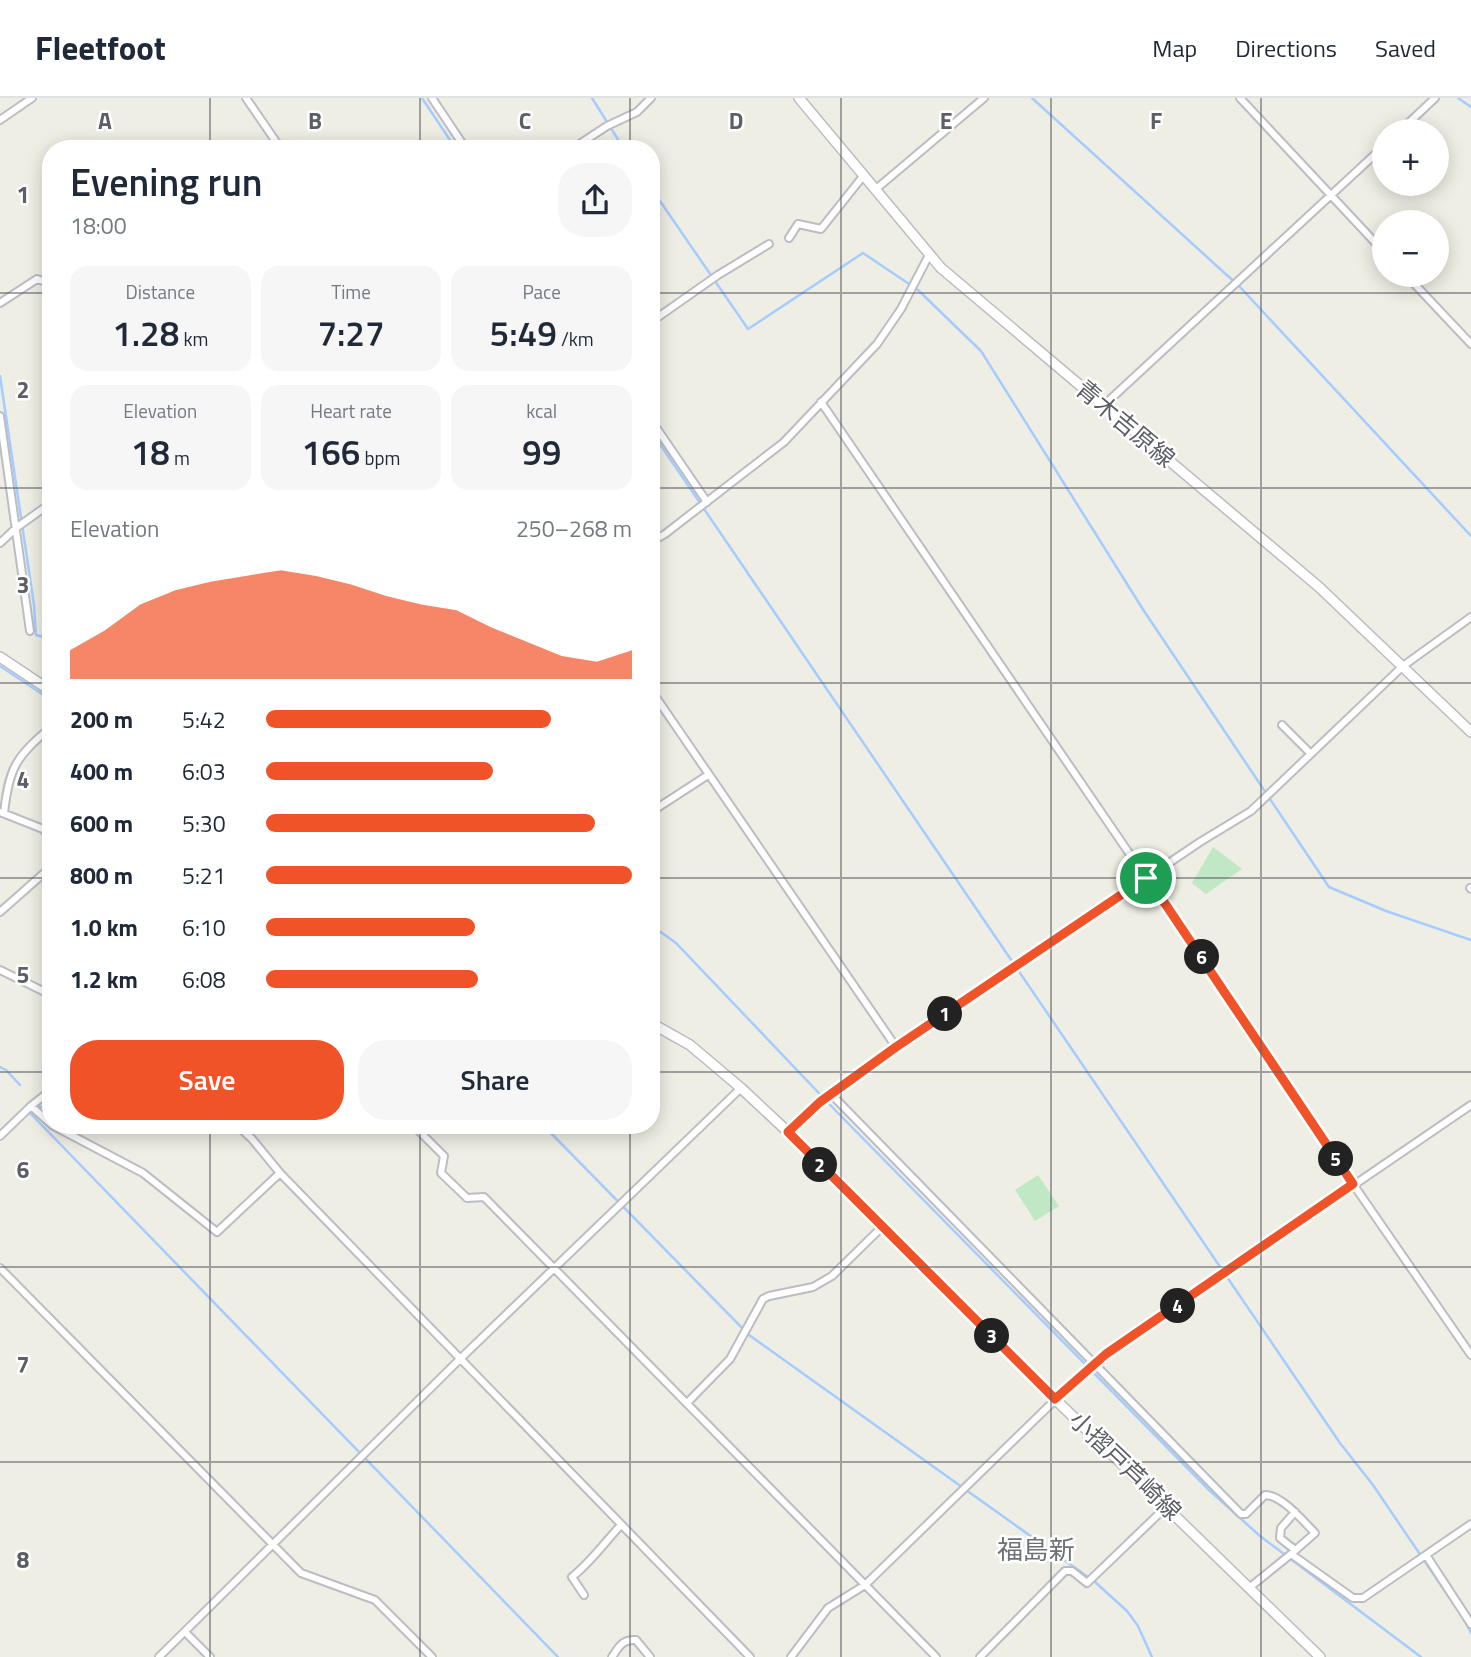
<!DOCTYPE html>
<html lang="en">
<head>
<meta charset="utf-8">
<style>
  body { margin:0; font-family:"Titillium Web","Noto Sans JP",sans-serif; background:#f6f6f7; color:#1f2937; height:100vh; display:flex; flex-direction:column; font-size:26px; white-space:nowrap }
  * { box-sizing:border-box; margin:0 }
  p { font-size:23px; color:#747a83 }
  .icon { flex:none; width:38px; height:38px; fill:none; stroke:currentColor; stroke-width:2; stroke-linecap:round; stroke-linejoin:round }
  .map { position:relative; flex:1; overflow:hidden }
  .sheet { position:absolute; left:42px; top:42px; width:618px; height:994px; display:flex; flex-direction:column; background:#fff; border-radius:28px; box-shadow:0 4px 18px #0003 }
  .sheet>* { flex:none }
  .buttons { position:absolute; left:1372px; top:21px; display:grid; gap:14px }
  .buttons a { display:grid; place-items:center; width:77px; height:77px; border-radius:50%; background:#fff; box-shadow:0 4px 18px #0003; font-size:35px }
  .pin { position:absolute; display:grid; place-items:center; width:60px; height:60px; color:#fff; margin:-30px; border:4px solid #fff; border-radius:50%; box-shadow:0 2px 7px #0007 }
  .km { position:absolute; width:35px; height:35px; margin:-18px; border-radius:50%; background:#222; color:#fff; font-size:19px; line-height:35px; text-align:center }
  .round { display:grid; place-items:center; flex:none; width:74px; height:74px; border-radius:28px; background:#f6f6f7 }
  .overview { display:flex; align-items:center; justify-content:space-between; height:119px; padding:0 28px }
  h1 { font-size:38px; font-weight:600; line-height:52px }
  .figures { display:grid; grid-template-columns:repeat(3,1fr); gap:10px; height:119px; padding:7px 28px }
  .figures div { display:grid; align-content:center; border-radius:18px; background:#f6f6f7; text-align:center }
  .figures b { font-size:35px; font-weight:600 }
  .figures small { font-size:19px; font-weight:400 }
  .figures p { font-size:19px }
  .chart { height:196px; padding:14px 28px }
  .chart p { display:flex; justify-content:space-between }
  .chart svg { width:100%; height:126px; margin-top:7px; fill:#f15329; opacity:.7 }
  .action { display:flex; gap:14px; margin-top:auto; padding:14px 28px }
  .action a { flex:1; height:80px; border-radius:28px; background:#f15329; color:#fff; font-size:28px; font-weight:600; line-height:80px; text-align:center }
  .action a+a { background:#f6f6f7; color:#1f2937 }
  ul { padding:0 28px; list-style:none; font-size:23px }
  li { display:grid; grid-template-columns:112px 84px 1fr; align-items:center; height:52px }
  li i { height:18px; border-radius:9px; background:#f15329 }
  header { display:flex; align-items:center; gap:42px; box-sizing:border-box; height:98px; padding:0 35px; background:#fff; border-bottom:2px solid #e0e1e3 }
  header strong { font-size:33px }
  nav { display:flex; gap:38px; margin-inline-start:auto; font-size:24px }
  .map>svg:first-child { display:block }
  .green { fill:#c0e8c5 }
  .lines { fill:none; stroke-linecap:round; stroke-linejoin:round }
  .stream { stroke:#a5ccff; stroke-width:2.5 }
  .minor-casing { stroke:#bcbdc4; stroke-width:10 }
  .secondary-casing { stroke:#babcc3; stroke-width:12 }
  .minor { stroke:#fff; stroke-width:6 }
  .secondary { stroke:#fff; stroke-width:9 }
  .route-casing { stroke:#fff; stroke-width:14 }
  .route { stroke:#f15329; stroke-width:9 }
  .grid { fill:none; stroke:#5c5f66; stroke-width:2; stroke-opacity:0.55 }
  .labels { text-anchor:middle; stroke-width:5; stroke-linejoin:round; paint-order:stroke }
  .street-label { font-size:24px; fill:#5c5f66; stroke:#fff }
  .neighbourhood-label { font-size:26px; fill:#6d7178; stroke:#fff }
  .grid-label { font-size:23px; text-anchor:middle; font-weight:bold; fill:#5c5f66; stroke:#fff; stroke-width:5; stroke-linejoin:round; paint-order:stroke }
</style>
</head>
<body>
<header>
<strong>Fleetfoot</strong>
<nav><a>Map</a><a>Directions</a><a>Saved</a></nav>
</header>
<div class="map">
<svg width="1471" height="1559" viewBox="0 0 1471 1559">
  <rect width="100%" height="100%" fill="#efeee4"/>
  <path class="green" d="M 1213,749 L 1242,771 L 1206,796 L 1192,785 Z
    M 1038,1077 L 1059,1108 L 1035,1123 L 1015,1092 Z"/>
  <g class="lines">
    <path class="stream" d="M 422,0 L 456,51
      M 592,0 L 624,51
      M 1032,0 L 1240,189 L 1471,438
      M 1458,0 L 1471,9
      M 651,90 L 748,231 L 863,155 L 918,192 L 981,253 L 1144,513 L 1329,789 L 1386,813 L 1471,842
      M 0,278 L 34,507 L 36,537 L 51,541
      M 651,333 L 1340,1345 L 1373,1387 L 1453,1505
      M 0,568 L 51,602
      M 651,827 L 676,845 L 835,1012 L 1209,1392 L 1260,1438 L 1421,1559
      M 0,969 L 6,972 L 20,987
      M 39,1009 L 51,1007
      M 30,1015 L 558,1559
      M 543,1027 L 749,1237 L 1095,1484 L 1127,1513 L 1138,1528 L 1152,1559
      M 1461,1516 L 1471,1535"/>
    <g class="minor-casing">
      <path id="minor" d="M 246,0 L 281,51
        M 432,0 L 466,51
        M 1240,0 L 1384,154
        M 0,22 L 32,0
        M 1400,33 L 1435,0
        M 572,51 L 607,28 L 637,14 L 651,0
        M 876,91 L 984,0
        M 789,140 L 798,126 L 821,131 L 864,77
        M 1406,177 L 1471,246
        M 0,205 L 37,181 L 46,184 L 51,192
        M 651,224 L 718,177 L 769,146
        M 821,304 L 1146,780 L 1166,807 L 1353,1086 L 1471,1257
        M 1103,308 L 1384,48
        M 0,318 L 30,533
        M 651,322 L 707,404
        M 651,444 L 665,436 L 784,344 L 877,246 L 901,211 L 929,157
        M 0,445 L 16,430 L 51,405
        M 651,592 L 896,949
        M 1282,627 L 1310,655
        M 0,714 L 43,731 L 51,741
        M 651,714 L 708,677
        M 4,715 C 9,669 16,659 51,629
        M 1470,790 L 1471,791
        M 0,814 L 51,769
        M 0,872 L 51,897
        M 831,996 L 1241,1416 L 1246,1416 L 1265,1397 C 1282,1397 1304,1424 1315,1435 L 1291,1456
        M 31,1008 L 51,1026
        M 52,1027 L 143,1075 L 217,1134 L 280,1075
        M 237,1027 L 252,1041 L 280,1075 L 750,1559
        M 413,1027 L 444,1058 L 441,1075 L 467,1100 L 484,1099 L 936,1559
        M 165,1031 L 169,1027
        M 788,1034 L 820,1004 L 896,949 L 1200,744 L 1251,713 L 1403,568 L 1471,519
        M 0,1038 L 31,1008 L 51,992
        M 0,1170 L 301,1475 L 375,1502 L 432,1559
        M 687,1305 L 730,1261 L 763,1201 L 769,1198 L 813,1189 L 832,1178 L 882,1129
        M 1295,1414 L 1281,1430 L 1280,1440 L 1295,1452
        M 1426,1457 L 1471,1526
        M 1249,1490 L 1291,1456 L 1353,1500 L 1363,1500 L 1471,1426
        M 584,1497 L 572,1479 C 592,1463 604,1445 621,1427
        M 185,1534 L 210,1559
        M 159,1559 L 460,1261 L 741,990
        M 612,1559 C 619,1549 622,1541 636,1542 L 650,1559
        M 791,1559 L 828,1510 L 865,1487 L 1092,1266 L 1471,1007
        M 980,1559 L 1065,1473 L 1072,1473 L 1087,1485 L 1166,1409"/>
    </g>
    <g class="secondary-casing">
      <path id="secondary" d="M 799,0 L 941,170 L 1319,489 L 1471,634
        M 0,559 L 51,593
        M 651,925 L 690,947 L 741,990 L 788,1034 L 1055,1301 L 1320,1559"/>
    </g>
    <use href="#minor" class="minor"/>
    <use href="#secondary" class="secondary"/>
  </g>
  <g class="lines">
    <g class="route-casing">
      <path id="route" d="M 1146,780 L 1166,807 L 1353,1086 L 1106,1256 L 1055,1301 L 788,1034 L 820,1004 L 896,949 Z"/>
    </g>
    <use href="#route" class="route"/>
  </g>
  <path class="grid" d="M 210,0 L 210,51M 420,0 L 420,51M 630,0 L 630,51M 841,0 L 841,1559M 1051,0 L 1051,1559M 1261,0 L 1261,1559M 0,195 L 51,195M 651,195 L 1471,195M 0,390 L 51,390M 651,390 L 1471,390M 0,585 L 51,585M 651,585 L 1471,585M 0,780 L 51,780M 651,780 L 1471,780M 0,974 L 51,974M 651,974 L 1471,974M 210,1027 L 210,1559M 420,1027 L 420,1559M 630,1027 L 630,1559M 0,1169 L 1471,1169M 0,1364 L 1471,1364"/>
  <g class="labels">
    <g class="street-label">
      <text transform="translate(1125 326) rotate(40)" y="8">青木吉原線</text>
      <text transform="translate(1125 1368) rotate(44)" y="8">小摺戸芦崎線</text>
    </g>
    <g class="neighbourhood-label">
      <text x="1036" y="1461">福島新</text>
    </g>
  </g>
  <g class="grid-label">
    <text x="105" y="31">A</text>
    <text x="315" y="31">B</text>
    <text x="525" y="31">C</text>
    <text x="736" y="31">D</text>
    <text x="946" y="31">E</text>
    <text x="1156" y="31">F</text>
    <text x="23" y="105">1</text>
    <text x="23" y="300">2</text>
    <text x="23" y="495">3</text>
    <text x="23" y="690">4</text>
    <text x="23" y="885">5</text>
    <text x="23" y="1080">6</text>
    <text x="23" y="1275">7</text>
    <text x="23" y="1470">8</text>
  </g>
</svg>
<div class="buttons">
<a>+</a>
<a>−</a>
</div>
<div class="pin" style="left:1146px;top:780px;background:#1e9e55"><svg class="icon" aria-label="arrive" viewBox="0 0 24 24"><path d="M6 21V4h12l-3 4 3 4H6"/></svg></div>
<b class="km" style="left:945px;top:916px">1</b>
<b class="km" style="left:820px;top:1067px">2</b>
<b class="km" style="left:992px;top:1238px">3</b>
<b class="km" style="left:1178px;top:1208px">4</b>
<b class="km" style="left:1336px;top:1061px">5</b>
<b class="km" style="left:1202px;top:859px">6</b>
<section class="sheet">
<div class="overview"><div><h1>Evening run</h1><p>18:00</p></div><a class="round"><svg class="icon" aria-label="share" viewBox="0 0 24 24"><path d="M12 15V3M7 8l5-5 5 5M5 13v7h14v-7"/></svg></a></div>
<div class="figures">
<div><p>Distance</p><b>1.28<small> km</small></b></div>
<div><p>Time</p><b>7:27</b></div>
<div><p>Pace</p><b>5:49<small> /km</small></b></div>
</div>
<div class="figures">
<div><p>Elevation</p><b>18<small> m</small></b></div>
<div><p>Heart rate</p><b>166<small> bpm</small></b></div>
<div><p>kcal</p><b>99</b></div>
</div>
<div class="chart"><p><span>Elevation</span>250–268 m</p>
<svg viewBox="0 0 160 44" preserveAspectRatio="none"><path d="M0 44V34L10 27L20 18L30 13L40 10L50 8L60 6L70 8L80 11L90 15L100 18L110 20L120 26L130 31L140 36L150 38L160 34V44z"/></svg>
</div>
<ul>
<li><b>200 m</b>5:42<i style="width:78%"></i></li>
<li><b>400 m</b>6:03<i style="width:62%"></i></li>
<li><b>600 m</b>5:30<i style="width:90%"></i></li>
<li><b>800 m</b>5:21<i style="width:100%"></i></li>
<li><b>1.0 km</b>6:10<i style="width:57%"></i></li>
<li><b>1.2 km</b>6:08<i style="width:58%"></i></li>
</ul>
<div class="action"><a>Save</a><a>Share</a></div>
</section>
</div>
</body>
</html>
